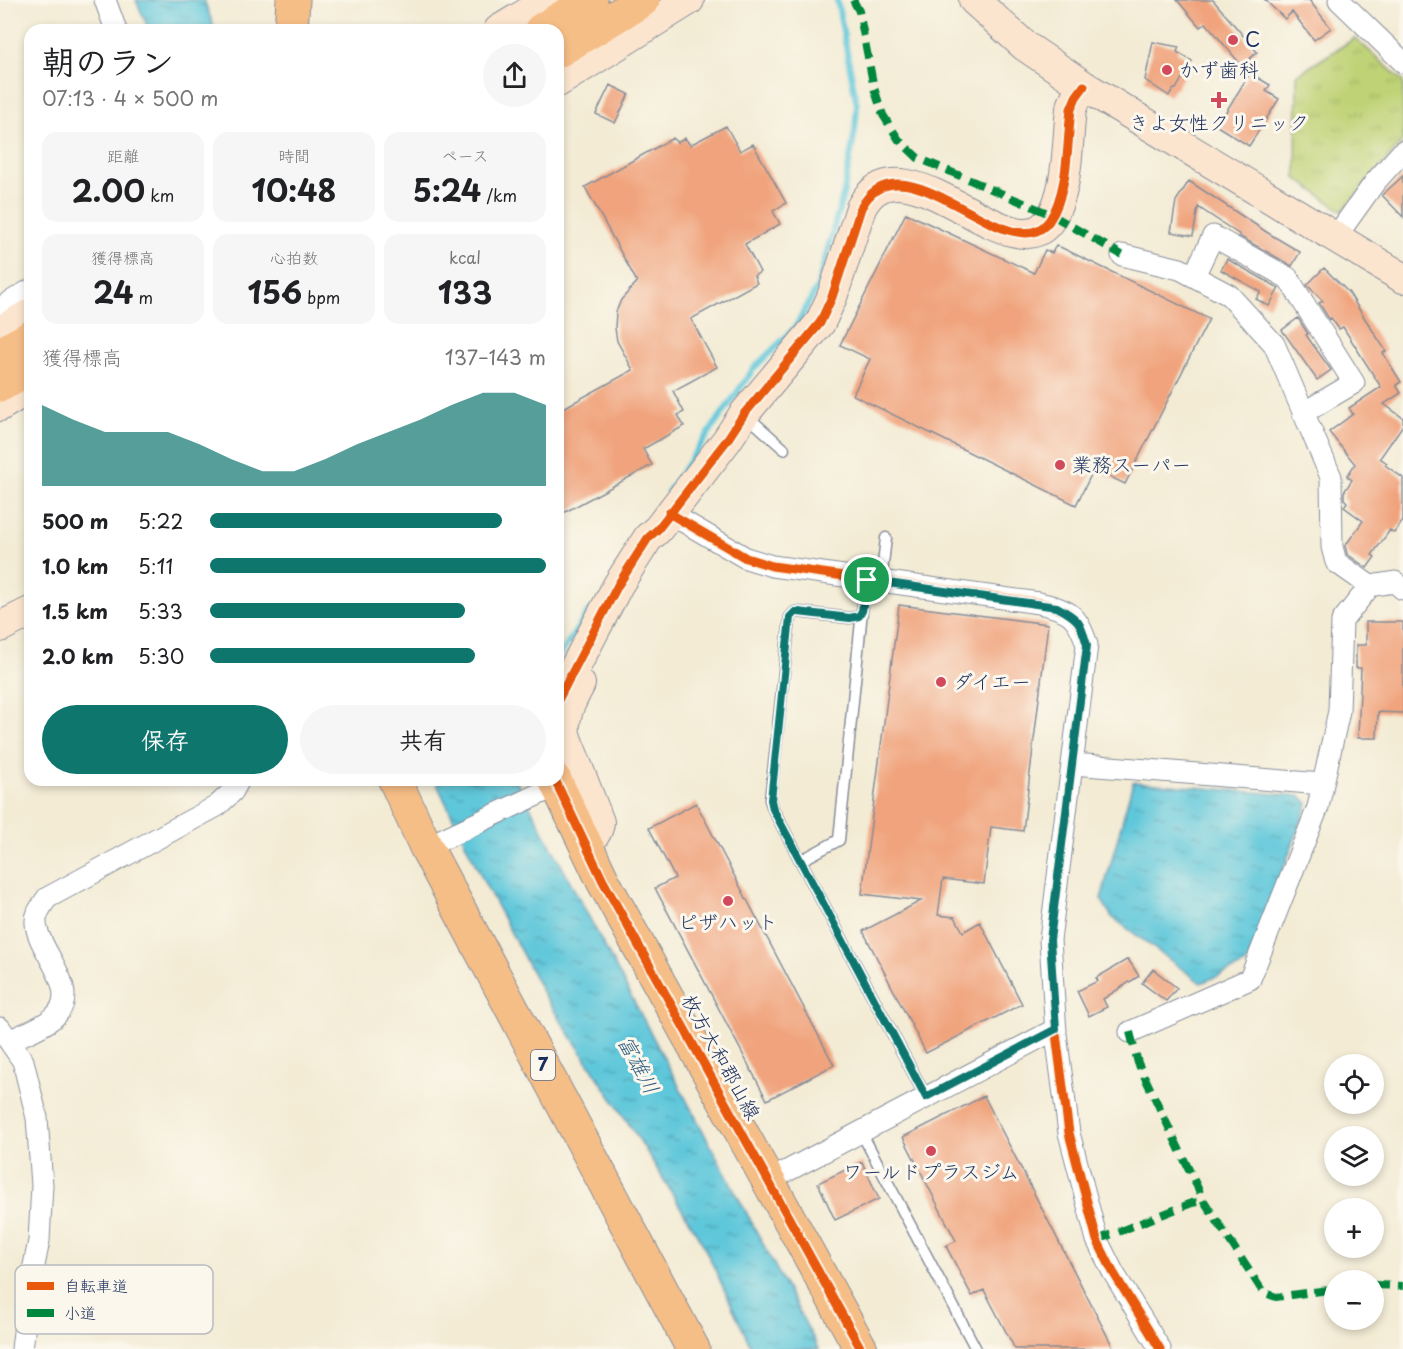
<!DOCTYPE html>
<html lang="ja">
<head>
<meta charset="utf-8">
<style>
  body { margin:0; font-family:"Playpen Sans","Klee One",sans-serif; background:#f6f6f6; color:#202124; height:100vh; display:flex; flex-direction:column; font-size:22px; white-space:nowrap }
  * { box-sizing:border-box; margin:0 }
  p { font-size:20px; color:#757577 }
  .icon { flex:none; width:33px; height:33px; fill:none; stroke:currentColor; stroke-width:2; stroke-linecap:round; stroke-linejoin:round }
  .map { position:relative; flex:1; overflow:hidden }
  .drawer { position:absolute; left:24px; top:24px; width:540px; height:762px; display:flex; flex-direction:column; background:#fff; border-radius:18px; box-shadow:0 3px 9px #0003 }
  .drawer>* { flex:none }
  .buttons { position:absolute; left:1324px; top:1054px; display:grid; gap:12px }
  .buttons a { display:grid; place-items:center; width:60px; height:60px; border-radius:50%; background:#fff; box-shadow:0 3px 9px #0003; font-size:30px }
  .pin { position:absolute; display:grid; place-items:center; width:51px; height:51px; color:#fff; margin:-26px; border:3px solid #fff; border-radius:50%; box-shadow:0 2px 6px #0007 }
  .round { display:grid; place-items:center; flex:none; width:63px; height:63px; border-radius:32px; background:#f6f6f6 }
  .summary { display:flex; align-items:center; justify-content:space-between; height:102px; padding:0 18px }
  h1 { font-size:33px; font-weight:700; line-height:45px }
  .stats { display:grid; grid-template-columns:repeat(3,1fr); gap:9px; height:102px; padding:6px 18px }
  .stats div { display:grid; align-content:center; border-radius:15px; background:#f6f6f6; text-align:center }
  .stats b { font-size:30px; font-weight:700 }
  .stats small { font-size:16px; font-weight:400 }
  .stats p { font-size:16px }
  .chart { height:168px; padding:12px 18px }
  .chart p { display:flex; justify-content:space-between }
  .chart svg { width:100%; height:108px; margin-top:6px; fill:#0f766e; opacity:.7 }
  .cta { display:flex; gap:12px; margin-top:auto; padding:12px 18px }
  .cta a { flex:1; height:69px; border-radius:36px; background:#0f766e; color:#fff; font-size:24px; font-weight:700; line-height:69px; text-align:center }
  .cta a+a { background:#f6f6f6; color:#202124 }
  ul { padding:0 18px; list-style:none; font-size:20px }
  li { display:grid; grid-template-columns:96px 72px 1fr; align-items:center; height:45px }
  li i { height:15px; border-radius:8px; background:#0f766e }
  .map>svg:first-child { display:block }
  .park { fill:url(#park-tufts); stroke:#6d806a; stroke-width:1.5 }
  .water { fill:url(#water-ripples); stroke:#3c7b9c; stroke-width:1.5 }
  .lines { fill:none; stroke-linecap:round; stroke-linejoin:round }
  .stream { stroke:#5ec7da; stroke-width:6 }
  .building { fill:#f0a37b }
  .lane-casing { stroke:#878d99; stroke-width:13 }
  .street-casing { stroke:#878d99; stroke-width:23 }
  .secondary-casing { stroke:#878d99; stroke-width:32 }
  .primary-casing { stroke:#878d99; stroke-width:35 }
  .highway-casing { stroke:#878d99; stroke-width:35 }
  .lane { stroke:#fff; stroke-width:10 }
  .street { stroke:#fff; stroke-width:21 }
  .secondary { stroke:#fbe5cf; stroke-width:30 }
  .primary { stroke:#f6be87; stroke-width:33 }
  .highway { stroke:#f6be87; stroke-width:33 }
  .quiet { stroke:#00873e; stroke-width:8; stroke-dasharray:15 8; stroke-linecap:butt }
  .cycleway-casing { stroke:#fbf7ec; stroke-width:13 }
  .cycleway { stroke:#e8590c; stroke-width:9 }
  .route-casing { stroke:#fff; stroke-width:12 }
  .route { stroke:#0f766e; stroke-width:8 }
  .poi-dot { fill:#d1495b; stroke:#fbf7ec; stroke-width:2 }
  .labels { text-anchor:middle; stroke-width:6; stroke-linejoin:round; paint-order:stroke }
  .shield { fill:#fbf7ec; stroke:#5e6b89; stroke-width:1.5 }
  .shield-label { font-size:18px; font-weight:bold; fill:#1b2f5e }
  .poi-label { font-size:20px; fill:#1b2f5e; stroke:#fbf7ec; text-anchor:start }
  .street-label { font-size:20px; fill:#1b2f5e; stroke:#fbf7ec }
  .water-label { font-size:21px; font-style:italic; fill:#2f5d83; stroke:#fbf7ec }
  .key { fill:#fbf7ec; stroke:#b8bbc1; stroke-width:1.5 }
  .key-label { font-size:16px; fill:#1b2f5e }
</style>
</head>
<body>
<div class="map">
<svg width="1403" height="1349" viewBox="0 0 1403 1349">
  <defs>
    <pattern id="park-tufts" width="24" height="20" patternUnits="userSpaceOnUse" patternTransform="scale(1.5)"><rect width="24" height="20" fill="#bfd275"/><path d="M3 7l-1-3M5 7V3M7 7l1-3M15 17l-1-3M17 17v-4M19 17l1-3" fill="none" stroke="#a4b568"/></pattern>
    <pattern id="water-ripples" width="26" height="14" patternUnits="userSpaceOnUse" patternTransform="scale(1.5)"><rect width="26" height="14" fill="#5ec7da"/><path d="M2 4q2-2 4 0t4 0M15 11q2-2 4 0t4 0" fill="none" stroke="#4da2b4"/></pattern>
  </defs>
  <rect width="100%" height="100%" fill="#fbf7ec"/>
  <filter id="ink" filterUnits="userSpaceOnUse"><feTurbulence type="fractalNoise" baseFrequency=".0167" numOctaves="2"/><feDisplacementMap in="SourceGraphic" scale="12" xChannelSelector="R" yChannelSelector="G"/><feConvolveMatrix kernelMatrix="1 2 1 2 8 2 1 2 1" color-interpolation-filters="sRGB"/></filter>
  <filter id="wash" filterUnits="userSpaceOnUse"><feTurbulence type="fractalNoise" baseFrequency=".008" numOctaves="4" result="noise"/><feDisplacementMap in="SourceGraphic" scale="24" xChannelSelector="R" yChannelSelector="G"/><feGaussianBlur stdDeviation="1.35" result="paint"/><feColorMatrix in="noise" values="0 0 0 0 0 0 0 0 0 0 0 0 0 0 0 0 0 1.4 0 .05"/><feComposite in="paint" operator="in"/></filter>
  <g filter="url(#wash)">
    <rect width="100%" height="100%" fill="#f3ebd4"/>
    <path class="park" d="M 1355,38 L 1403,81 L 1403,141 L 1342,211 L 1296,178 L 1297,75 Z"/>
    <path class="water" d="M 136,0 L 204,0 L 215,30 L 149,30 Z
      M 435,780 L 516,780 L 819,1349 L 752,1349 L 703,1244 L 644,1147 L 544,995 L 484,882 Z
      M 1133,782 L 1301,796 L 1308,804 L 1247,964 L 1201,983 L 1112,917 L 1101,899 Z"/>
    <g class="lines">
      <path class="stream" d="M 668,492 L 754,368 L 795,328 L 817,288 L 844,191 L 855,131 L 857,105 L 837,0
        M 558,659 L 589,610"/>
    </g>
    <g id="blocks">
      <path class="building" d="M 1177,0 L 1213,0 L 1257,52 L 1242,66 L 1206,23 L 1200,27 Z
        M 1265,0 L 1309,0 L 1331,28 L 1314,40 L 1292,12 L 1285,19 Z
        M 1153,42 L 1179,47 L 1177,52 L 1192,61 L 1176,89 L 1174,89 L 1169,96 L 1145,80 Z
        M 1250,73 L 1270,85 L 1266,91 L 1279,99 L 1249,146 L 1217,126 Z
        M 610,85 L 629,94 L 615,123 L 596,114 Z
        M 726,126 L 740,151 L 753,144 L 786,203 L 773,211 L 780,224 L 745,244 L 760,272 L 754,276 L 757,283 L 691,319 L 717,367 L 673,391 L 684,412 L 678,415 L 684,426 L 643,449 L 652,465 L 558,516 L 558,411 L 633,370 L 617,341 L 615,328 L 616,312 L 621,300 L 637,282 L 585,187 L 673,138 L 677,143 L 685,138 L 690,145 Z
        M 1403,176 L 1403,217 L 1382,195 Z
        M 1189,181 L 1268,233 L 1300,252 L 1292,266 L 1239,236 L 1240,235 L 1198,207 L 1193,236 L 1171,232 L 1176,201 Z
        M 906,213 L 1034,273 L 1045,250 L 1052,253 L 1056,245 L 1209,319 L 1125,484 L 1094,469 L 1076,505 L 853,395 L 870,359 L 840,345 Z
        M 1227,259 L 1279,288 L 1269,306 L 1256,299 L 1261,292 L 1221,270 Z
        M 1324,268 L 1349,293 L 1362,314 L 1386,351 L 1383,353 L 1401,382 L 1396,385 L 1401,393 L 1384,404 L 1403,418 L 1403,425 L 1380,458 L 1387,463 L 1385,465 L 1403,478 L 1403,521 L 1394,533 L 1390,530 L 1372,555 L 1375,557 L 1367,568 L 1347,554 L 1345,546 L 1363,521 L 1344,507 L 1347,502 L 1344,499 L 1344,492 L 1352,480 L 1347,476 L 1355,464 L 1329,432 L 1353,414 L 1349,408 L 1381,387 L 1343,327 L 1339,329 L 1331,318 L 1329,319 L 1319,303 L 1323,301 L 1307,285 Z
        M 1298,318 L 1308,334 L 1306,335 L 1331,370 L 1317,380 L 1282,330 Z
        M 899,605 L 1048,624 L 1023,831 L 991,827 L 984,884 L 943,879 L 938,915 L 955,917 L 963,932 L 980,922 L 1022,1004 L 926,1053 L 863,931 L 921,901 L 862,894 Z
        M 1366,622 L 1403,622 L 1403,713 L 1378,712 L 1377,738 L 1358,738 L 1361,668 L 1356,668 L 1356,645 L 1366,645 Z
        M 696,803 L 834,1065 L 767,1100 L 655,888 L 675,878 L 649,828 Z
        M 1128,959 L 1139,976 L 1103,999 L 1107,1007 L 1089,1016 L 1077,991 L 1098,981 L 1096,978 Z
        M 1153,969 L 1177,988 L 1166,1001 L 1142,983 Z
        M 984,1096 L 1114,1349 L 1015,1349 L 984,1290 L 972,1296 L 946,1246 L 956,1241 L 903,1137 Z
        M 862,1162 L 879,1199 L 835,1220 L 818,1183 Z"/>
    </g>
  </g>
  <g filter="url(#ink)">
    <use href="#blocks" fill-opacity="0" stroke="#878d99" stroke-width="1.5"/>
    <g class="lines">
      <g class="lane-casing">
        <path id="lane" d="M 747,416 L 784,449
          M 867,580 L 862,611 L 859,616 L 850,618 L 798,612 L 795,612 L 790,617 L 770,800 L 773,809 L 926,1097
          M 881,581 L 886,538
          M 800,861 L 839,840 L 862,611
          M 861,1132 L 976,1349"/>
      </g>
      <g class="street-casing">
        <path id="street" d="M 105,0 L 116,30
          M 1339,0 L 1403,62
          M 1335,238 L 1375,182 L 1403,151
          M 1122,255 L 1180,269 L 1229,295 L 1274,344 L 1331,477 L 1332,547 L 1336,562 L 1370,586
          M 1194,276 L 1213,236 L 1288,278 L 1354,383 L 1303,413
          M 0,308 L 30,290
          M 669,513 L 746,558 L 772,566 L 1039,603 C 1070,610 1078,615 1087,645 L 1050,940 L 1056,1034 L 1069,1133 L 1097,1240 L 1113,1272 L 1160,1349
          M 1073,764 L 1322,784
          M 426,847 L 558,785
          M 0,1028 L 23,1061 L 37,1118 L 42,1185 L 39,1241 L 29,1290 L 22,1349
          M 1130,1032 L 1250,979 L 1318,807 L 1339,711 L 1342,621 L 1370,586 L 1395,582 L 1403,589
          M 9,1041 C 23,1034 42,1028 54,1017 C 84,990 37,951 36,923 C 35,913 42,906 47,898 L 217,806 L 233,791 L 239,780
          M 768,1181 L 1056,1029"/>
      </g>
      <g class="secondary-casing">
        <path id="secondary" d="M 974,0 L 1025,46 L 1084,86 L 1403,278
          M 499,30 L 549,0
          M 558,82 L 689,0
          M 0,331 L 30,314
          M 0,406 L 30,388
          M 0,627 L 30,612
          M 580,684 C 571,701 563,715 565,735 L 599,822 C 598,833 593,837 585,843
          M 558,700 L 618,585 L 648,538 L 658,529 L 727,440 L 744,414 L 820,323 L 832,297 L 861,208 C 902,129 1010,274 1049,221 C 1069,192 1067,142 1071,109 L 1076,97 L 1084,86"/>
      </g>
      <g class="primary-casing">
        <path id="primary" d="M 291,30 L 293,0
          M 395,780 L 426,847 L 693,1349
          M 555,780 L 603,881 L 861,1349"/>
      </g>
      <g class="highway-casing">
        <path id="highway" d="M 541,30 L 591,0
          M 558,51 L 643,0
          M 0,354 L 30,337
          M 0,385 L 30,368"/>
      </g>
      <use href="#lane" class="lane"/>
      <use href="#street" class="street"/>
      <use href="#secondary" class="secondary"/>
      <use href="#primary" class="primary"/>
      <use href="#highway" class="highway"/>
      <path class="quiet" d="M 853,0 L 859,11 L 874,88 L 883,115 L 899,140 L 918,158 L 1052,215 L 1122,255
        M 1130,1032 L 1138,1063 L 1204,1201 L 1263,1292 L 1276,1297 L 1335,1289
        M 1097,1240 L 1192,1203 L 1204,1201
        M 1374,1285 L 1403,1286"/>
      <g class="cycleway-casing">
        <path id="cycleway" d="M 669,513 L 746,558 L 772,566 L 1039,603 C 1070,610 1078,615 1087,645 L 1050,940 L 1056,1034 L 1069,1133 L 1097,1240 L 1113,1272 L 1160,1349
          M 558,700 L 618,585 L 648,538 L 658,529 L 727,440 L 744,414 L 820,323 L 832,297 L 861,208 C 902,129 1010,274 1049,221 C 1069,192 1067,142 1071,109 L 1076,97 L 1084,86
          M 555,780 L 603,881 L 861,1349"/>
      </g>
      <use href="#cycleway" class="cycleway"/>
    </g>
  </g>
  <g class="lines" filter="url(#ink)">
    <g class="route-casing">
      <path id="route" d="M 867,580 L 1057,607 C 1079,619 1080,621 1087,645 L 1050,940 L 1056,1029 L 926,1097 L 773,809 L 771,800 L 790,617 L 795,612 L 798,612 L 850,618 L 859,616 L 862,611 Z"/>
    </g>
    <use href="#route" class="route"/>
  </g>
  <g class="poi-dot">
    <circle cx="1233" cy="40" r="6"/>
    <circle cx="1167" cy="70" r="6"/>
    <path d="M1216 91h6v6h6v6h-6v6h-6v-6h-6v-6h6z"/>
    <circle cx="1060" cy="465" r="6"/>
    <circle cx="941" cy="682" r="6"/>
    <circle cx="728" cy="901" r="6"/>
    <circle cx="931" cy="1151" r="6"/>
  </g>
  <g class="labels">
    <rect class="shield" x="531" y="1050" width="24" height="30" rx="4.5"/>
    <g class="shield-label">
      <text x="543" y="1071">7</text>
    </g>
    <g class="poi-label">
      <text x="1245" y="47">C</text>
      <text x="1179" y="77">かず歯科</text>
      <text x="1219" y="130" text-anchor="middle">きよ女性クリニック</text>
      <text x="1072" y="472">業務スーパー</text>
      <text x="953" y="689">ダイエー</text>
      <text x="728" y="929" text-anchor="middle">ピザハット</text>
      <text x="931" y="1179" text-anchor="middle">ワールドプラスジム</text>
    </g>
    <g class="street-label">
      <text transform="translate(721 1057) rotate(61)" y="7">枚方大和郡山線</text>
    </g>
    <g class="water-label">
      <text transform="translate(638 1065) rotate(62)" y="7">富雄川</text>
    </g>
  </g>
  <rect x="15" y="1265" width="198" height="69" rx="9" class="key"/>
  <rect x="27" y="1282" width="27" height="8" fill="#e8590c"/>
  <rect x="27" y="1309" width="27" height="8" fill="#00873e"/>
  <g class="key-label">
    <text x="64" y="1292">自転車道</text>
    <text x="64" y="1319">小道</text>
  </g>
</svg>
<div class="buttons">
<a><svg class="icon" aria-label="locate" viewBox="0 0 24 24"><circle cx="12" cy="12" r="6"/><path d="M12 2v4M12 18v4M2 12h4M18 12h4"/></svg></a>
<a><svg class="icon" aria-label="layers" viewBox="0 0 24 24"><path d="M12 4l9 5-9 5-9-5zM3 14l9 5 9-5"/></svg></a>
<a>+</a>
<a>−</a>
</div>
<div class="pin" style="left:867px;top:580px;background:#1e9e55"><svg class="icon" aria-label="arrive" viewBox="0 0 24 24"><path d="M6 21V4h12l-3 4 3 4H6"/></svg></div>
<section class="drawer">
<div class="summary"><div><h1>朝のラン</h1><p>07:13 · 4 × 500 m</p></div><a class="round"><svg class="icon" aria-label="share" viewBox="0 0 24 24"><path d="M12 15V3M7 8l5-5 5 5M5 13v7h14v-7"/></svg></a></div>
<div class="stats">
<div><p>距離</p><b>2.00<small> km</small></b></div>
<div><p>時間</p><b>10:48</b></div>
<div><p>ペース</p><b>5:24<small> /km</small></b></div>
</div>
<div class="stats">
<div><p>獲得標高</p><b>24<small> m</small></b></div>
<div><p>心拍数</p><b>156<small> bpm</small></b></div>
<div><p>kcal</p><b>133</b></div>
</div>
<div class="chart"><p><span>獲得標高</span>137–143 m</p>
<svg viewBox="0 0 160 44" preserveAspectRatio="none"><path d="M0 44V11L10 17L20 22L30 22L40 22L50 27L60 33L70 38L80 38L90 33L100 27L110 22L120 17L130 11L140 6L150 6L160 11V44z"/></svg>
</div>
<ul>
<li><b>500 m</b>5:22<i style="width:87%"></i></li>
<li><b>1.0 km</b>5:11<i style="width:100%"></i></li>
<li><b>1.5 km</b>5:33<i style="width:76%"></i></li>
<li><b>2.0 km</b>5:30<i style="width:79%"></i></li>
</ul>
<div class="cta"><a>保存</a><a>共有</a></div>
</section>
</div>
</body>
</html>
